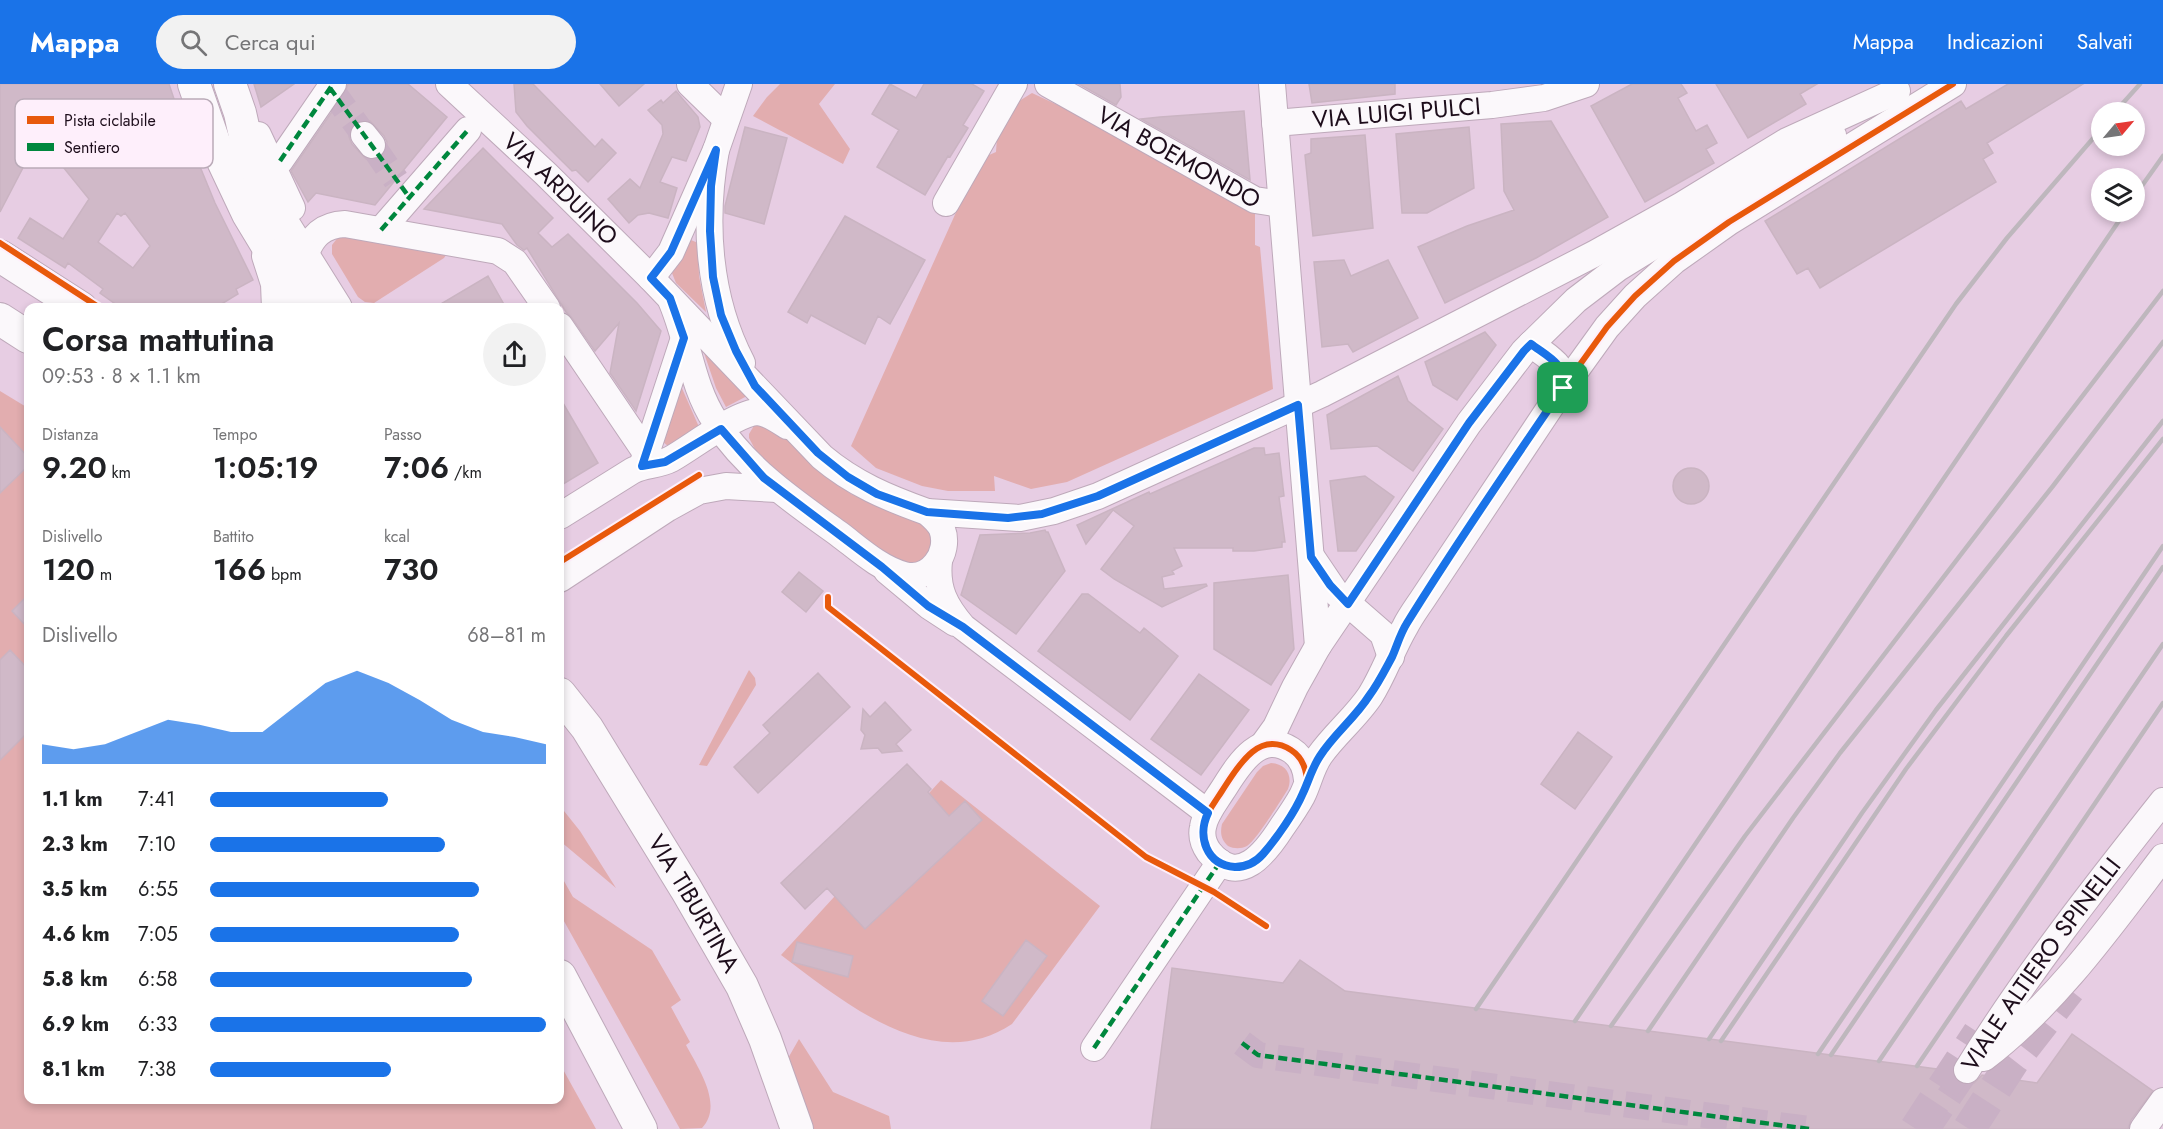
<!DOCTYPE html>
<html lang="it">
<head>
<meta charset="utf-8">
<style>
  body { margin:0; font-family:Jost,sans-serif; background:#f2f2f2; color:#202124; height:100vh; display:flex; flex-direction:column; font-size:22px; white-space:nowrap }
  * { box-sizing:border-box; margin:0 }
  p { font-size:20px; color:#757577 }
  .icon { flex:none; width:33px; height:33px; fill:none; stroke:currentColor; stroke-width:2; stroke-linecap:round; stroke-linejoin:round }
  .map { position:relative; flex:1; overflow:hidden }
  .panel { position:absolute; left:24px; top:219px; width:540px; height:801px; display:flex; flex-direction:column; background:#fff; border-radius:12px; box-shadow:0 3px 9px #0003 }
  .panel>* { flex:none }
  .needle { width:39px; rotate:61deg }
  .fabs { position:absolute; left:2091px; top:18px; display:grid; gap:12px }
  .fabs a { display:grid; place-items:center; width:54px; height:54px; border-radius:50%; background:#fff; box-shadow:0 3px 9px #0003; font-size:30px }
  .pin { position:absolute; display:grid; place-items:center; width:51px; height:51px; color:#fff; margin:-26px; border-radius:12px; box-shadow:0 3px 9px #0006 }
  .round { display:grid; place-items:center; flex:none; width:63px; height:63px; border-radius:32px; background:#f2f2f2 }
  .overview { display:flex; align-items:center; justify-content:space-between; height:102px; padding:0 18px }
  h1 { font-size:33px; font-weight:600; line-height:45px }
  .stats { display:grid; grid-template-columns:repeat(3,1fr); gap:9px; height:102px; padding:6px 18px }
  .stats div { display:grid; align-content:center }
  .stats b { font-size:30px; font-weight:600 }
  .stats small { font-size:16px; font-weight:400 }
  .stats p { font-size:16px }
  .chart { height:168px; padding:12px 18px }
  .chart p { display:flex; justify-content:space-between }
  .chart svg { width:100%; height:108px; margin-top:6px; fill:#1a73e8; opacity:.7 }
  ul { padding:0 18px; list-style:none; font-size:20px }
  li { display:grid; grid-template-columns:96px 72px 1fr; align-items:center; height:45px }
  li i { height:15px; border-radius:8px; background:#1a73e8 }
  header { display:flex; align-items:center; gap:36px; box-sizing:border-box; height:84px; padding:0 30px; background:#1a73e8; color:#fff }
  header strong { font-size:28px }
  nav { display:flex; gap:33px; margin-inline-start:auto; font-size:21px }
  .search { width:420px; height:54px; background:#f2f2f2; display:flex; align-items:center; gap:15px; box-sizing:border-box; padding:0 21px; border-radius:33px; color:#757577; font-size:22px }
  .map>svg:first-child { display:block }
  .green { fill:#e2adaf }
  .building { fill:#d0b9c8; stroke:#cab4c2; stroke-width:1.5; fill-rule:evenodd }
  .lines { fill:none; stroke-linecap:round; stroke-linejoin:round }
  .minor-tunnel { stroke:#c9b0c5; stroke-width:26; stroke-dasharray:26 13; stroke-linecap:butt }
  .highway-tunnel { stroke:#c9b0c5; stroke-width:33; stroke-dasharray:33 16; stroke-linecap:butt }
  .minor-casing { stroke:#bea9ba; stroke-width:28 }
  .major-casing { stroke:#bea9ba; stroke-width:34 }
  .minor { stroke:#fbf8fb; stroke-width:26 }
  .major { stroke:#fbf8fb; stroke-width:32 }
  .rail { stroke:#beb7bd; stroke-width:4.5 }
  .quiet { stroke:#00873e; stroke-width:4.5; stroke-dasharray:9 4.5; stroke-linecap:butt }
  .cycleway-casing { stroke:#feeffb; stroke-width:10 }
  .cycleway { stroke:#e8590c; stroke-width:6 }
  .route-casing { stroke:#fff; stroke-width:12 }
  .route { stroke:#1a73e8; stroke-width:8 }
  .labels { text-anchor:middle; stroke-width:6; stroke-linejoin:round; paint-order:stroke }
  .street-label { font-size:24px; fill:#1d0d1b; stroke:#feeffb }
  .key { fill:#feeffb; stroke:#baabb8; stroke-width:1.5 }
  .key-label { font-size:16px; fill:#1d0d1b }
</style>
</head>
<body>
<header>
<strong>Mappa</strong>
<div class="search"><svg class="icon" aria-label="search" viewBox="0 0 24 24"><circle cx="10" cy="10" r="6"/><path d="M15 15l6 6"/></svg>Cerca qui</div>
<nav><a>Mappa</a><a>Indicazioni</a><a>Salvati</a></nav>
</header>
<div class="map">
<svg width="2163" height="1045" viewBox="0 0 2163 1045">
  <rect width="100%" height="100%" fill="#e7cde3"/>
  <path class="green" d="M 780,0 L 835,0 L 819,20 L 850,65 L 843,80 L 753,32 L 767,13 Z
    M 1032,9 L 1064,24 L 1255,129 L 1255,161 L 1260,163 L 1273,305 L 1067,398 L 1031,405 L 994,392 L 995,407 L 948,407 L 922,402 L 876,384 L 851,362 L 980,75 L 996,68 L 997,53 L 1008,24 Z
    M 339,152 L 446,171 L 444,174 L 374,219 L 365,218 L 358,213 L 332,170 L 332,161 Z
    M 691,156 L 698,159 L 699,192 L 706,228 L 676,199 L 672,189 L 683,173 Z
    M 703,266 L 747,312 L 726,323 L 716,304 Z
    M 681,302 L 699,343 L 668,362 L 663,358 Z
    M 0,307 L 28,324 L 28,1016 L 560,1016 L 560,980 L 596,1045 L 0,1045 Z
    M 755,340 L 773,341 L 820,387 L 851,410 L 900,432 L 924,440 L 932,451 L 932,465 L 921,480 L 898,481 L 844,438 L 779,391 L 757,369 L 749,354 L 749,350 Z
    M 749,586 L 755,594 L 756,601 L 707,682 L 699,681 Z
    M 1271,679 C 1286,680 1293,691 1288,705 C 1281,716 1256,757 1247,762 C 1241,765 1234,765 1228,762 C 1221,756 1220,749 1222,740 L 1257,688 L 1263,682 Z
    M 941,696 L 1100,822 L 1012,940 C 932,993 844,918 781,871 Z
    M 560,722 L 580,747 L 616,804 L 560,757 Z
    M 560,790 L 573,813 L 652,866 L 681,916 L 671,923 L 690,958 L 686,961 C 698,984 724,1021 702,1044 L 680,1045 L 560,830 Z
    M 799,955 L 833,1008 L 889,1032 L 891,1045 L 809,1045 L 787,976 Z"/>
  <path class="building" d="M 0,0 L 169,0 L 182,39 L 215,119 L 253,196 L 236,205 L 238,210 L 215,224 L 121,224 L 100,209 L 103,205 L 68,179 L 65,184 L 18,154 L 30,134 L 63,155 L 89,115 L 55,73 L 25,80 L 0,128 ZM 117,129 L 121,132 L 125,129 L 150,162 L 133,184 L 98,158 Z
    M 254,0 L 294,0 L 261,23 Z
    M 348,0 L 408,0 L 447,33 L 375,121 L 316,109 L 308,118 L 291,87 L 345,9 ZM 361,36 L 370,37 L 384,52 L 387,58 L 386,66 L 381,73 L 374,76 L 366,75 L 352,60 L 349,53 L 350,45 L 354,40 Z
    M 514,0 L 533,0 L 595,63 L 602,55 L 616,69 L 588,98 L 576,86 L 572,87 L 527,42 L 516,28 Z
    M 600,0 L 644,0 L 619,22 Z
    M 890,0 L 916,14 L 924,0 L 972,0 L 984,7 L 963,41 L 968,44 L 950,73 L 948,72 L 925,111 L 877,83 L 899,46 L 872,30 Z
    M 1079,0 L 1120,0 L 1121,13 L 1116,21 Z
    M 1309,0 L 1395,0 L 1395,10 L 1312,19 Z
    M 1632,0 L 1681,0 L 1687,9 L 1678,14 L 1696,47 L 1707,41 L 1717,59 L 1706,65 L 1714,79 L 1645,118 L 1591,22 Z
    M 1716,0 L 1817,0 L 1800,10 L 1806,20 L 1748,54 Z
    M 2008,0 L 2083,0 L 1987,59 L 1993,69 L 1983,75 L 1996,98 L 1820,204 L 1808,184 L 1797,190 L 1765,137 L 1961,17 L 1966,25 Z
    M 676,7 L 698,33 L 700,43 L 686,77 L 672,73 L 660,98 L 677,104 L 668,134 L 649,129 L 638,131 L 629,139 L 608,115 L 630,95 L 640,104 L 663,50 L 662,41 L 648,26 L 661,16 L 663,19 Z
    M 1244,27 L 1250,96 L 1141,35 L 1160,33 Z
    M 1551,37 L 1608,133 L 1536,174 L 1445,219 L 1418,163 L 1467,142 L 1514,126 L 1504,107 L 1501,40 Z
    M 745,43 L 787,54 L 764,140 L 725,129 L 725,122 Z
    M 1469,43 L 1474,104 L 1427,129 L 1402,129 L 1396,50 Z
    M 1365,51 L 1373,144 L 1313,152 L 1305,71 L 1311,69 L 1311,55 Z
    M 483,64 L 553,134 L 538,149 L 552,163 L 568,150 L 637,219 L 661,247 L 636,327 L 610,289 L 619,239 L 595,267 L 572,234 L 566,228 L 527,164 L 524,166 L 517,161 L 502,140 L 424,125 Z
    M 845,132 L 925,176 L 890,240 L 878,232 L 865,260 L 811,231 L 807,239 L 788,228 Z
    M 1344,176 L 1351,192 L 1388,176 L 1418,234 L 1353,268 L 1348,260 L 1322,263 L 1314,178 Z
    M 488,192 L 506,224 L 434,224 Z
    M 1485,248 L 1496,261 L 1457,316 L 1433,301 L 1425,278 Z
    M 1398,292 L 1408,317 L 1443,345 L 1413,387 L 1377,362 L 1331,365 L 1327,331 Z
    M 560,314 L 598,379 L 560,402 Z
    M 0,343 L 28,373 L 28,382 L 0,409 Z
    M 1254,364 L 1264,364 L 1265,371 L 1279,369 L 1284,412 L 1279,413 L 1285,458 L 1282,458 L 1282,463 L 1254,467 L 1233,467 L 1233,464 L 1174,464 L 1182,482 L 1172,487 L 1174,490 L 1162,493 L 1164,505 L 1206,500 L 1207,502 L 1162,523 L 1114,495 L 1101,485 L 1134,442 L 1113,426 L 1086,460 L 1077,441 L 1149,408 L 1150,410 Z
    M1673 402a18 18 0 1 1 36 0a18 18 0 1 1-36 0Z
    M 1365,392 L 1394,413 L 1356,467 L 1338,467 L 1330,397 Z
    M 1045,446 L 1046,448 L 1048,448 L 1065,487 L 1016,550 L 961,511 L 980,451 L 1030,449 Z
    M 799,488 L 823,507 L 806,528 L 782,508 Z
    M 1288,491 L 1294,565 L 1271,601 L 1214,565 L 1214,499 Z
    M 1082,510 L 1088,510 L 1140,549 L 1144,544 L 1178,572 L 1130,636 L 1038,567 Z
    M 28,511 L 28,544 L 12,527 Z
    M 10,566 L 28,585 L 28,648 L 0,676 L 0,576 Z
    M 818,589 L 850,623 L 758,709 L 734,683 L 770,649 L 763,641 Z
    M 1199,590 L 1249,626 L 1201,691 L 1151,655 Z
    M 885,618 L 911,646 L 896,660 L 902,667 L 882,669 L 878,664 L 861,665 L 865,651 L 861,646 L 863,625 L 870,633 Z
    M 1578,648 L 1612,673 L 1575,725 L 1541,700 Z
    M 907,680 L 931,705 L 928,708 L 949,732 L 965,717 L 982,736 L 865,845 L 827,804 L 805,825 L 781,799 Z
    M 1026,856 L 1047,872 L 1003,932 L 982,917 Z
    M 797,858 L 853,872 L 848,893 L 792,878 Z
    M 1300,876 L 1345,907 L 1952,987 L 1954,993 L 1959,998 L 1966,1001 L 1974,999 L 1982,991 L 2037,999 L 2072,950 L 2153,1007 L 2131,1036 L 2128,1045 L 1151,1045 L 1172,884 L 1283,899 Z"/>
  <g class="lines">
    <path class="minor-tunnel" d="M 330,4 L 364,51
      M 372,61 L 396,96
      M 1242,959 L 1258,971 L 1809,1045
      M 1927,1045 L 1967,986"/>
    <path class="highway-tunnel" d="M 1916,1045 L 1979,949
      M 1969,1045 L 2013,977 L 2069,905"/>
    <g class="minor-casing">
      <g id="minor">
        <path id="s1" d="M 449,0 L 546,90 L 651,194 L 822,373 C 854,400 888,414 927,428 C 933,433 939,438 942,445 C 951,469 930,498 904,491 C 879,484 859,465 839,450 C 793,417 747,386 715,337 C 691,301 688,253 670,214"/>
        <path d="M 690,0 L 726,35"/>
        <path id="s2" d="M 1048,0 L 1246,111 L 1255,116 L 1281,120"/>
        <path d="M 1272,0 L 1318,562"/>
        <path id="s3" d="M 1275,39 L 1492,21 L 1544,14 L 1586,0"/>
        <path d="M 258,51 L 292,124"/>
        <path d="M 364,51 L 372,61"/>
        <path d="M 716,66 C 703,137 708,214 742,279"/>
        <path d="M 280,77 L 333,0"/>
        <path d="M 946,119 L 1014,0"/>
        <path d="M 381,146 L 468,46"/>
        <path d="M 265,172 L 274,200 L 275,224"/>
        <path d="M 305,173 C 311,152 323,141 345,140 L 498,167 L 515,178 L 547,224"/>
        <path d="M 651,194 L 671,168 L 716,66 L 739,0"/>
        <path d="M 560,242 L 646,369"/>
        <path d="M 1531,260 C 1547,273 1567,281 1563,304"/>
        <path d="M 643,379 L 684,254"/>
        <path d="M 927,428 L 1020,434 L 1054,427 L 1098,412 L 1322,310 L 1594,170 L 1682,121 L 1787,57 L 1897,7"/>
        <path d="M 560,432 L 632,387 C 644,380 658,382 671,375 C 691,364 737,328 758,328 C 768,329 778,336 787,342"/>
        <path d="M 1313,475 L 1336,509 L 1383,550 L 1391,573"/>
        <path d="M 939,477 C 936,505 945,522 963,543 L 1208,729"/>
        <path d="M 887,487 L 929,522 L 955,539"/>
        <path d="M 560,495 L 668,424 L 699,407 L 726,402 L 777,405"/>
        <path d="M 1263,661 L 1276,643 L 1295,603 L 1318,562 L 1469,339 L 1524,267 L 1576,216 L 1618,184 L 1833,51"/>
        <path d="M 1307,696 C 1306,684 1302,673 1291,666 C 1258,645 1237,684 1222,707 C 1215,718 1205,730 1203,743 C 1201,752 1204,761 1209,768 C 1239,805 1266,768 1282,743 C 1289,733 1296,723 1302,712 C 1309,698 1311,684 1320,671 C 1335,650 1356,633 1370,612 C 1384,590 1392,565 1405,543 C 1410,533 1416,525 1422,516 L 1563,304 L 1607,243 L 1635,212 L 1674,177 L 1729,138 L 1953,0"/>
        <path d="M 1094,964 L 1220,778"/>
        <path d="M 1984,974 C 2056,919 2109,844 2163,773"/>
        <path id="s4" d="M 1967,986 C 2025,892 2094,804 2163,717"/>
        <path d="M 2143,1045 L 2163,1017"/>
      </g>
    </g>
    <g class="major-casing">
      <g id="major">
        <path d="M 194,0 L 214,58 L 248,130 L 305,224"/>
        <path d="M 230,0 L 240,29 L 248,65 L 262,97 L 284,141 L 336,224"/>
        <path d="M 0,172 L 81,224"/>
        <path d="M 0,235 L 28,253"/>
        <path id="s5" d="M 560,610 L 587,644 L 686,805 L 742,902 L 765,955 L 797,1045"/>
        <path d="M 560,892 L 641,1045"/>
      </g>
    </g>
    <use href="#minor" class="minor"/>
    <use href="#major" class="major"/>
    <path class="rail" d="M 2115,28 L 2140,0
      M 2134,113 L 2163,72
      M 1476,925 L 1956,220 L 2007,154 L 2102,44
      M 1575,937 L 2125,128
      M 1611,942 L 1745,752 L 2163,207
      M 1648,947 L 1793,734 L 1840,669 L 2053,402 L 2163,258
      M 1709,955 L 1862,729 L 1936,626 L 2163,337
      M 1721,957 L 1906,685 L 2006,552 L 2163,355
      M 1818,970 L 2163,462
      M 1831,971 L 2163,483
      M 1879,977 L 2163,560
      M 1917,982 L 2163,619"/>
    <path class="quiet" d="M 330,4 L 409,113
      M 280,77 L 333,0
      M 381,146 L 468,46
      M 1242,959 L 1258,971 L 1809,1045
      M 1094,964 L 1220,778"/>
    <g class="cycleway-casing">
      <path id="cycleway" d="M 0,159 L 100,224
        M 560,478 L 699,391
        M 828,513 L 828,523 L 1146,773 L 1214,808 L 1266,842
        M 1307,696 C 1306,684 1302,673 1291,666 C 1258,645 1237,684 1222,707 C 1215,718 1205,730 1203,743 C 1201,752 1204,761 1209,768 C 1239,805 1266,768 1282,743 C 1289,733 1296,723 1302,712 C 1309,698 1311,684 1320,671 C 1335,650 1356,633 1370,612 C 1384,590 1392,565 1405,543 C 1410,533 1416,525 1422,516 L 1563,304 L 1607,243 L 1635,212 L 1674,177 L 1729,138 L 1953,0"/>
    </g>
    <use href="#cycleway" class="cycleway"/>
  </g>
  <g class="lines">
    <g class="route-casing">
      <path id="route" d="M 716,66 L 711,102 L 710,147 L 713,193 L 721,231 L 736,267 L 755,302 L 818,369 L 848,393 L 877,410 L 927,428 L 1008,434 L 1042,430 L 1098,412 L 1298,321 L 1311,473 L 1330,501 L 1348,520 L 1469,339 L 1524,267 L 1531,260 C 1547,272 1568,281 1563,304 C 1510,381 1456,460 1407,539 C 1400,550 1397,562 1392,573 C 1385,586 1378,600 1369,612 C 1355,634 1334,650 1320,672 C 1312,684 1309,696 1303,709 C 1295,728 1277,754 1263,770 C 1256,778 1246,783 1235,783 C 1206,781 1197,752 1208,729 L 963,543 L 928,522 L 882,483 L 764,394 L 721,345 L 665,378 L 642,382 L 684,254 L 670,214 L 651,194 L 671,168 Z"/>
    </g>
    <use href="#route" class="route"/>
  </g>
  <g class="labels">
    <g class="street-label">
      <text dy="8" stroke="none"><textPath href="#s3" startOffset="122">VIA LUIGI PULCI</textPath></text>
      <text dy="8" stroke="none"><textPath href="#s2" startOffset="150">VIA BOEMONDO</textPath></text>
      <text dy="8" stroke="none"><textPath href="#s1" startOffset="153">VIA ARDUINO</textPath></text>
      <text dy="8" stroke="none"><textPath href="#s5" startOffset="249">VIA TIBURTINA</textPath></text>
      <text dy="8" stroke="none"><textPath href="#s4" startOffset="129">VIALE ALTIERO SPINELLI</textPath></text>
    </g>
  </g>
  <rect x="15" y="15" width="198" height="69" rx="9" class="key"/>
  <rect x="27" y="32" width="27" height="8" fill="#e8590c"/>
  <rect x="27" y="59" width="27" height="8" fill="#00873e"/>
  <g class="key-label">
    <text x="64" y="42">Pista ciclabile</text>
    <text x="64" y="69">Sentiero</text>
  </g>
</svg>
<div class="fabs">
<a><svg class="needle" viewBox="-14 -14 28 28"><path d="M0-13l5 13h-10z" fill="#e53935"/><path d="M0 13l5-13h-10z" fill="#757577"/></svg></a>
<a><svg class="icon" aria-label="layers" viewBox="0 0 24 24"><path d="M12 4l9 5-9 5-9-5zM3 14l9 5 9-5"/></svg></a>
</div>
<div class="pin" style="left:1563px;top:304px;background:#1e9e55"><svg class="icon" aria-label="arrive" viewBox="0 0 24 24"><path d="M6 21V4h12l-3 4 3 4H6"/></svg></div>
<section class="panel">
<div class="overview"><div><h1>Corsa mattutina</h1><p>09:53 · 8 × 1.1 km</p></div><a class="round"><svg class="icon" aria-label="share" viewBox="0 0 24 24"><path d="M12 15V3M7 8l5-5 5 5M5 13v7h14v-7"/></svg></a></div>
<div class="stats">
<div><p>Distanza</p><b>9.20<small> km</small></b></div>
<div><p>Tempo</p><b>1:05:19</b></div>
<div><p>Passo</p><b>7:06<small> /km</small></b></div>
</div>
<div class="stats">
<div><p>Dislivello</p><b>120<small> m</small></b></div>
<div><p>Battito</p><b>166<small> bpm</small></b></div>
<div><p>kcal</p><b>730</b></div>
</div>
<div class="chart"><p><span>Dislivello</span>68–81 m</p>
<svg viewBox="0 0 160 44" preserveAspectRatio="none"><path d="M0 44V36L10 38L20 36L30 31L40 26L50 28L60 31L70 31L80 21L90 11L100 6L110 11L120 18L130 26L140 31L150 33L160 36V44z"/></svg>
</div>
<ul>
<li><b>1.1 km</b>7:41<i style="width:53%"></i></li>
<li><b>2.3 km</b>7:10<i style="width:70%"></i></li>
<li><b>3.5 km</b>6:55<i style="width:80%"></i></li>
<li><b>4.6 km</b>7:05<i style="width:74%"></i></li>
<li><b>5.8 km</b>6:58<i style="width:78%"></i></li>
<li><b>6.9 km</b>6:33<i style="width:100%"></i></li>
<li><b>8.1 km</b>7:38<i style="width:54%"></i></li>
</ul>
</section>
</div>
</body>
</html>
